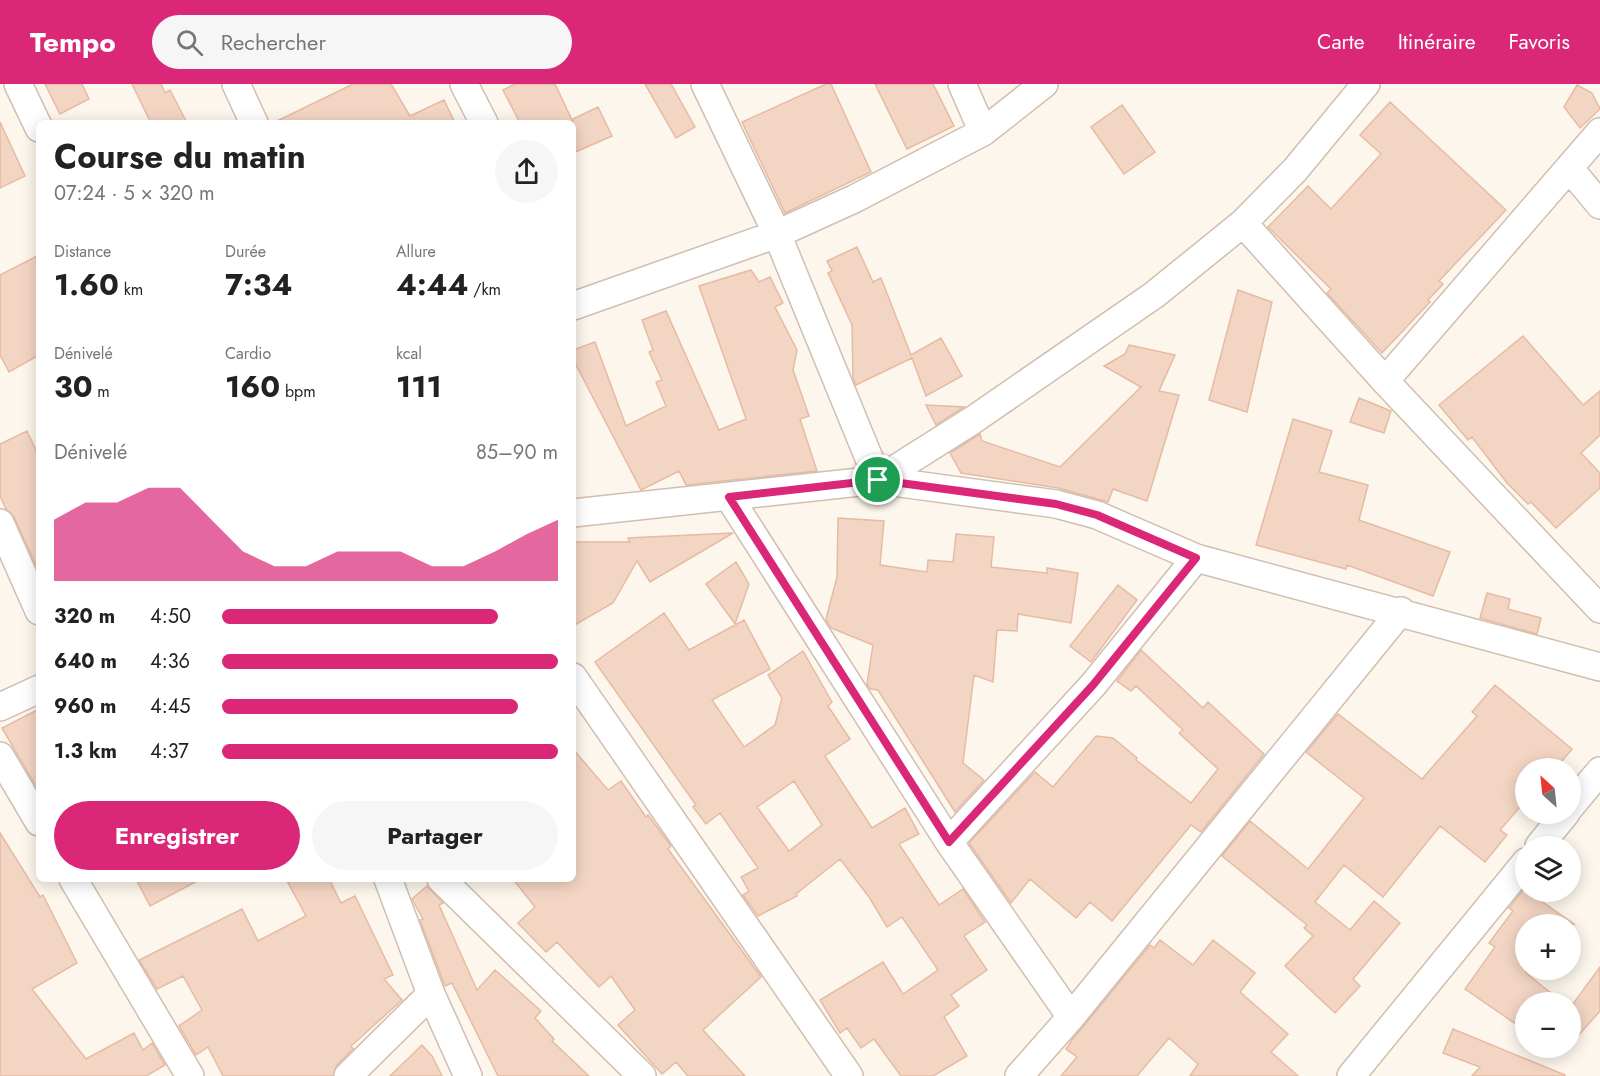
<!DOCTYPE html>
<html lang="fr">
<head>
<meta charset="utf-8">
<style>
  body { margin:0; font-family:Jost,sans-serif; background:#f6f6f6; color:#222; height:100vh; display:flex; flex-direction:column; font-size:22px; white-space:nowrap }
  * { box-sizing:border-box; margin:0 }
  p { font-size:20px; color:#767676 }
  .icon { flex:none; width:33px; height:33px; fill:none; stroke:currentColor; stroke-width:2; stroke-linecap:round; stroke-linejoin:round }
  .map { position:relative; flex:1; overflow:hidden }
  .details { position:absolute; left:36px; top:36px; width:540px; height:762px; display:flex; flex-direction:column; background:#fff; border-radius:9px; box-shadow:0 3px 15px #0003 }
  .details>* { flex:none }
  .needle { width:39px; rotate:333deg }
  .controls { position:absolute; left:1515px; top:674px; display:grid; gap:12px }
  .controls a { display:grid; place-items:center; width:66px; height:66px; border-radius:50%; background:#fff; box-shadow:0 3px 15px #0003; font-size:30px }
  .pin { position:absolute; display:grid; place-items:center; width:51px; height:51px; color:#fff; margin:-26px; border:3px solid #fff; border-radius:50%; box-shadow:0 2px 6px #0007 }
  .round { display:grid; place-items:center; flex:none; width:63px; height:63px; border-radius:32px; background:#f6f6f6 }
  .head { display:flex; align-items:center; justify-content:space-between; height:102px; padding:0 18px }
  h1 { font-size:33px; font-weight:700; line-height:45px }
  .figures { display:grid; grid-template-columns:repeat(3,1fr); gap:9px; height:102px; padding:6px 18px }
  .figures div { display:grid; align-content:center }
  .figures b { font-size:30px; font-weight:700 }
  .figures small { font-size:16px; font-weight:400 }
  .figures p { font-size:16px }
  .chart { height:168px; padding:12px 18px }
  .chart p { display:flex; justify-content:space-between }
  .chart svg { width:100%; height:108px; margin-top:6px; fill:#db2777; opacity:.7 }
  .primary-button { display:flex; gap:12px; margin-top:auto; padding:12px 18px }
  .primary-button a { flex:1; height:69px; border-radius:36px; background:#db2777; color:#fff; font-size:24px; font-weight:700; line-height:69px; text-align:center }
  .primary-button a+a { background:#f6f6f6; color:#222 }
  ul { padding:0 18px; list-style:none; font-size:20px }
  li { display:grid; grid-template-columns:96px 72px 1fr; align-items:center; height:45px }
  li i { height:15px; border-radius:8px; background:#db2777 }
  header { display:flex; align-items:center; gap:36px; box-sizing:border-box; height:84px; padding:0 30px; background:#db2777; color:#fff }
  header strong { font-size:28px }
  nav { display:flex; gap:33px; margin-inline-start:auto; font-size:21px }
  .search { width:420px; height:54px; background:#f6f6f6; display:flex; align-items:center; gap:15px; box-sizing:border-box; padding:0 21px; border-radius:33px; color:#767676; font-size:22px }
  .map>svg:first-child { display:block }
  .building { fill:#f3d5c3; stroke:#e6bba3; stroke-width:1.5; fill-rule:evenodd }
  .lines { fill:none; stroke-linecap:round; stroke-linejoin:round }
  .street-casing { stroke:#d1beb0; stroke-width:30 }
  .street { stroke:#fff; stroke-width:27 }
  .route-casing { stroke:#fff; stroke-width:12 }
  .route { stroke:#db2777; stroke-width:8 }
</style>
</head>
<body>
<header>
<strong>Tempo</strong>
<div class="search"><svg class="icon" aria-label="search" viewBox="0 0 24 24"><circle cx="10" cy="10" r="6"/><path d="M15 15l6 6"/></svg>Rechercher</div>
<nav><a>Carte</a><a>Itinéraire</a><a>Favoris</a></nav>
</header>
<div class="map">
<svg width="1600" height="992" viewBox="0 0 1600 992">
  <rect width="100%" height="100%" fill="#fdf6ec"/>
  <path class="building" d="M 45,0 L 82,0 L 89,15 L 60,30 Z
    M 132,0 L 161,0 L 165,9 L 170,6 L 187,39 L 151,39 Z
    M 353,0 L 391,0 L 410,32 L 444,16 L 455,39 L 273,39 Z
    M 515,0 L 555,0 L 573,38 L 573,35 L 598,23 L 612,52 L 573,69 L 573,39 L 520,39 L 503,6 Z
    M 645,0 L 671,0 L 695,43 L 676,54 Z
    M 826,0 L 831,0 L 871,88 L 785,129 L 742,38 Z
    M 875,0 L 933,0 L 954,42 L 907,65 Z
    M 1577,1 L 1592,9 L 1600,25 L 1580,44 L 1564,23 Z
    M 1390,18 L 1506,126 L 1439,197 L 1443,200 L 1428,216 L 1430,218 L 1382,269 L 1327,209 L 1331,205 L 1268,143 L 1308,102 L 1331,125 L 1381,70 L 1360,51 Z
    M 1122,21 L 1155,68 L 1124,90 L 1091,43 Z
    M 0,38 L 25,92 L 0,104 Z
    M 857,163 L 873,198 L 881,194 L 911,271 L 941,254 L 962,292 L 926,312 L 912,274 L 856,301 L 853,294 L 852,241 L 828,189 L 832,187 L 827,177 Z
    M 39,171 L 39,271 L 9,288 L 0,271 L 0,191 Z
    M 751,186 L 759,198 L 770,193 L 783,219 L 775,223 L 797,266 L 793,286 L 809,332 L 800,335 L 817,387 L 686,401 L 679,387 L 641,406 L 573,275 L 573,266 L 595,258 L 626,342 L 666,322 L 656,298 L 662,296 L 649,268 L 653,266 L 642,236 L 666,227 L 719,346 L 746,335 L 699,202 Z
    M 1238,206 L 1272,218 L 1247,328 L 1209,316 Z
    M 1523,252 L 1583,321 L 1600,307 L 1600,351 L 1581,369 L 1600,389 L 1600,404 L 1556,444 L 1531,418 L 1528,420 L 1507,399 L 1472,353 L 1468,356 L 1439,321 Z
    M 1129,261 L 1175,271 L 1159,307 L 1179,311 L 1147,417 L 1113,405 L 1108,418 L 1058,404 L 961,389 L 950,369 L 980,350 L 982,357 L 1060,383 L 1141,303 L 1104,282 L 1125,270 Z
    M 1359,314 L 1391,327 L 1384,349 L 1350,338 Z
    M 926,321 L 964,323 L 936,341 Z
    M 1293,335 L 1332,347 L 1319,388 L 1368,401 L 1359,436 L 1450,468 L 1433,512 L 1347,481 L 1346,485 L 1256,461 Z
    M 27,347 L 39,372 L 39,488 L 14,433 L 6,425 L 0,412 L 0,360 Z
    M 838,434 L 884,437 L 880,481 L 927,488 L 928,476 L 953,478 L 956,450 L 994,453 L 991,483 L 1047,489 L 1047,484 L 1078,489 L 1071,539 L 1018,530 L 1017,547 L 997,546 L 993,598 L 974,591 L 963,679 L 984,696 L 955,728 L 878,606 L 870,605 L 867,600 L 873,561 L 831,544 L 826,535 L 837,493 Z
    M 733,449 L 650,498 L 637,477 L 613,519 L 573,542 L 573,458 L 630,458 L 628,454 Z
    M 736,478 L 749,500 L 735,540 L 706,500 Z
    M 1118,501 L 1137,516 L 1091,578 L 1070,562 Z
    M 1487,509 L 1510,515 L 1508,525 L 1541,534 L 1537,550 L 1480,534 Z
    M 664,529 L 689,566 L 744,536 L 770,585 L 712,616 L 744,663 L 775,641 L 782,614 L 768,591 L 803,567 L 832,618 L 828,622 L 850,655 L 825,672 L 872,744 L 905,724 L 919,750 L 899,760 L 939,821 L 963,805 L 985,838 L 964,852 L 987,886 L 951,911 L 959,922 L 944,933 L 967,972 L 933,992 L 901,992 L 874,955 L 861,964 L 847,944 L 840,949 L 820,916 L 883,878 L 903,910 L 938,886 L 902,833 L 887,843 L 869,813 L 840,775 L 796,810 L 797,812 L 758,832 L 743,811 L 749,807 L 741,793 L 758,784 L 720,729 L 706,740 L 693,723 L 696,721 L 595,578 ZM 794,697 L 822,741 L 789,767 L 757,723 Z
    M 1141,566 L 1203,624 L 1208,618 L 1264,670 L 1201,748 L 1191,741 L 1112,837 L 1090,818 L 1076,834 L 1030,795 L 1011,819 L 969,759 L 1035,688 L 1053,703 L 1096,652 L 1113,654 L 1137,674 L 1136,676 L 1191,719 L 1218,685 L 1179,649 L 1183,646 L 1136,602 L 1131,607 L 1117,597 Z
    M 1495,601 L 1572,665 L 1556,684 L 1526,684 L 1526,716 L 1500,746 L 1507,751 L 1485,778 L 1440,742 L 1383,813 L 1344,781 L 1315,818 L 1350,846 L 1374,817 L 1400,839 L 1353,895 L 1360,902 L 1335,929 L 1285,882 L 1313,852 L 1304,844 L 1307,841 L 1222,772 L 1250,737 L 1308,785 L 1364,714 L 1306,668 L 1338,630 L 1422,695 L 1477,632 L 1472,628 Z
    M 39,625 L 39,707 L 2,644 Z
    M 573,665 L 608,706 L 621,697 L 646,733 L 648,731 L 671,762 L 668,765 L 761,893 L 703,946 L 745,992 L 688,992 L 676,978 L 662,990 L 618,941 L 635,926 L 611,892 L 599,903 L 557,858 L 546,868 L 518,839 L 535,823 L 513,795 L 573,795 Z
    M 0,749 L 40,813 L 43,811 L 77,879 L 32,905 L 86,975 L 134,949 L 143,966 L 152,959 L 165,981 L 146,992 L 0,992 Z
    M 136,795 L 201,795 L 150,822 Z
    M 286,795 L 329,795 L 341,819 L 355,812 L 393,891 L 384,895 L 402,916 L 351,962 L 353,965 L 337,981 L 333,992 L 223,992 L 208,963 L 196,971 L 179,942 L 202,926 L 183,892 L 157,905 L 139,876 L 242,825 L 258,857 L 306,832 Z
    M 427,802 L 443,819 L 439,821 L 477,906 L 495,886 L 541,927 L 535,934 L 554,955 L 552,957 L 589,992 L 498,992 L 452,899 L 445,902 L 420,836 L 423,835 L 412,815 Z
    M 1524,805 L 1574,840 L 1526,840 L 1526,889 L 1562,918 L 1526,918 L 1526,947 L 1465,905 L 1495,863 L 1489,859 L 1513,827 L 1509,824 Z
    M 1160,856 L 1193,881 L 1213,856 L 1255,889 L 1240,908 L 1288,950 L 1271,968 L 1298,992 L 1190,992 L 1198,980 L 1169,954 L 1137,992 L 1061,992 L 1077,973 L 1066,965 L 1072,956 L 1150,861 L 1154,864 Z
    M 1600,883 L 1600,927 L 1570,961 L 1570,924 Z
    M 1453,945 L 1565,991 L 1565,992 L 1472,992 L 1480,983 L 1443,969 Z
    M 422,961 L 432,972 L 442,992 L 390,992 Z"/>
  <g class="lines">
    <g class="street-casing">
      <path id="street" d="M 18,0 L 39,44
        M 236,0 L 254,39
        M 464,0 L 484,39
        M 705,0 L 777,150 L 878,396
        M 962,0 L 983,48
        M 1570,85 L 1600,121
        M 1243,139 L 1385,297 L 1600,525
        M 573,222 L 777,150 L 854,115 L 983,48 L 1044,0
        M 1385,297 L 1600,48
        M 878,396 L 973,336 L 1154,211 L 1243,139 L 1295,86 L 1366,0
        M 729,413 L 949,758 L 1071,933
        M 573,429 L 878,396 L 1056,420 L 1097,431 L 1196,474 L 1600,583
        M 0,439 L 39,527
        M 573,593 L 849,992
        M 0,623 L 39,605
        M 0,672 L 39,738
        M 1570,723 L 1600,687
        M 949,758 L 1093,601 L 1196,474
        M 1539,762 L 1566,729
        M 73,795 L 190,992
        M 388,795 L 431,910 L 468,992
        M 441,795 L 642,992
        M 348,992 L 431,910
        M 1019,992 L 1071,933 L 1401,527
        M 1351,992 L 1526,778"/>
    </g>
    <use href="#street" class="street"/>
  </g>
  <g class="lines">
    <g class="route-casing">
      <path id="route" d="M 878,396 L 1056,420 L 1097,431 L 1196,474 L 1093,601 L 949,758 L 729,413 Z"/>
    </g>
    <use href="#route" class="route"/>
  </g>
</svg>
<div class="controls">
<a><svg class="needle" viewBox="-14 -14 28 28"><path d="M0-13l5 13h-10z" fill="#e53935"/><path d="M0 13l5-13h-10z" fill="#767676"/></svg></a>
<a><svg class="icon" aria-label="layers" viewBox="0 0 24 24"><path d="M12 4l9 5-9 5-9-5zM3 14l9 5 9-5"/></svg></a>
<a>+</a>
<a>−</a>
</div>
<div class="pin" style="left:878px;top:396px;background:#1e9e55"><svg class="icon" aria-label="arrive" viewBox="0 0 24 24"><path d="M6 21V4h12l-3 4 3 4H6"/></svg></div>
<section class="details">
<div class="head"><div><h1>Course du matin</h1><p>07:24 · 5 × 320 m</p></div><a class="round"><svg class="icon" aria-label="share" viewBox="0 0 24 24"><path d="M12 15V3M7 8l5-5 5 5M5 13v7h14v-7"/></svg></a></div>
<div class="figures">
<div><p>Distance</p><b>1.60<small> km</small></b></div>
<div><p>Durée</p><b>7:34</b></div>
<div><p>Allure</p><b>4:44<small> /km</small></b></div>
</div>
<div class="figures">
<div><p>Dénivelé</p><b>30<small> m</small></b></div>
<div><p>Cardio</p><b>160<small> bpm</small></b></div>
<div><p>kcal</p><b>111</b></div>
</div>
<div class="chart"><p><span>Dénivelé</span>85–90 m</p>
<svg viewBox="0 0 160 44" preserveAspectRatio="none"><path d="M0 44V19L10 12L20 12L30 6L40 6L50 19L60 32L70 38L80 38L90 32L100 32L110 32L120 38L130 38L140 32L150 25L160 19V44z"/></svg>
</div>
<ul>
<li><b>320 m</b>4:50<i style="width:82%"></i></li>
<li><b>640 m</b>4:36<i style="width:100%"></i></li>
<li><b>960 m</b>4:45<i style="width:88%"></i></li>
<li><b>1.3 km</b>4:37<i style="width:100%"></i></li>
</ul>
<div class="primary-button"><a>Enregistrer</a><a>Partager</a></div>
</section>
</div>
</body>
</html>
